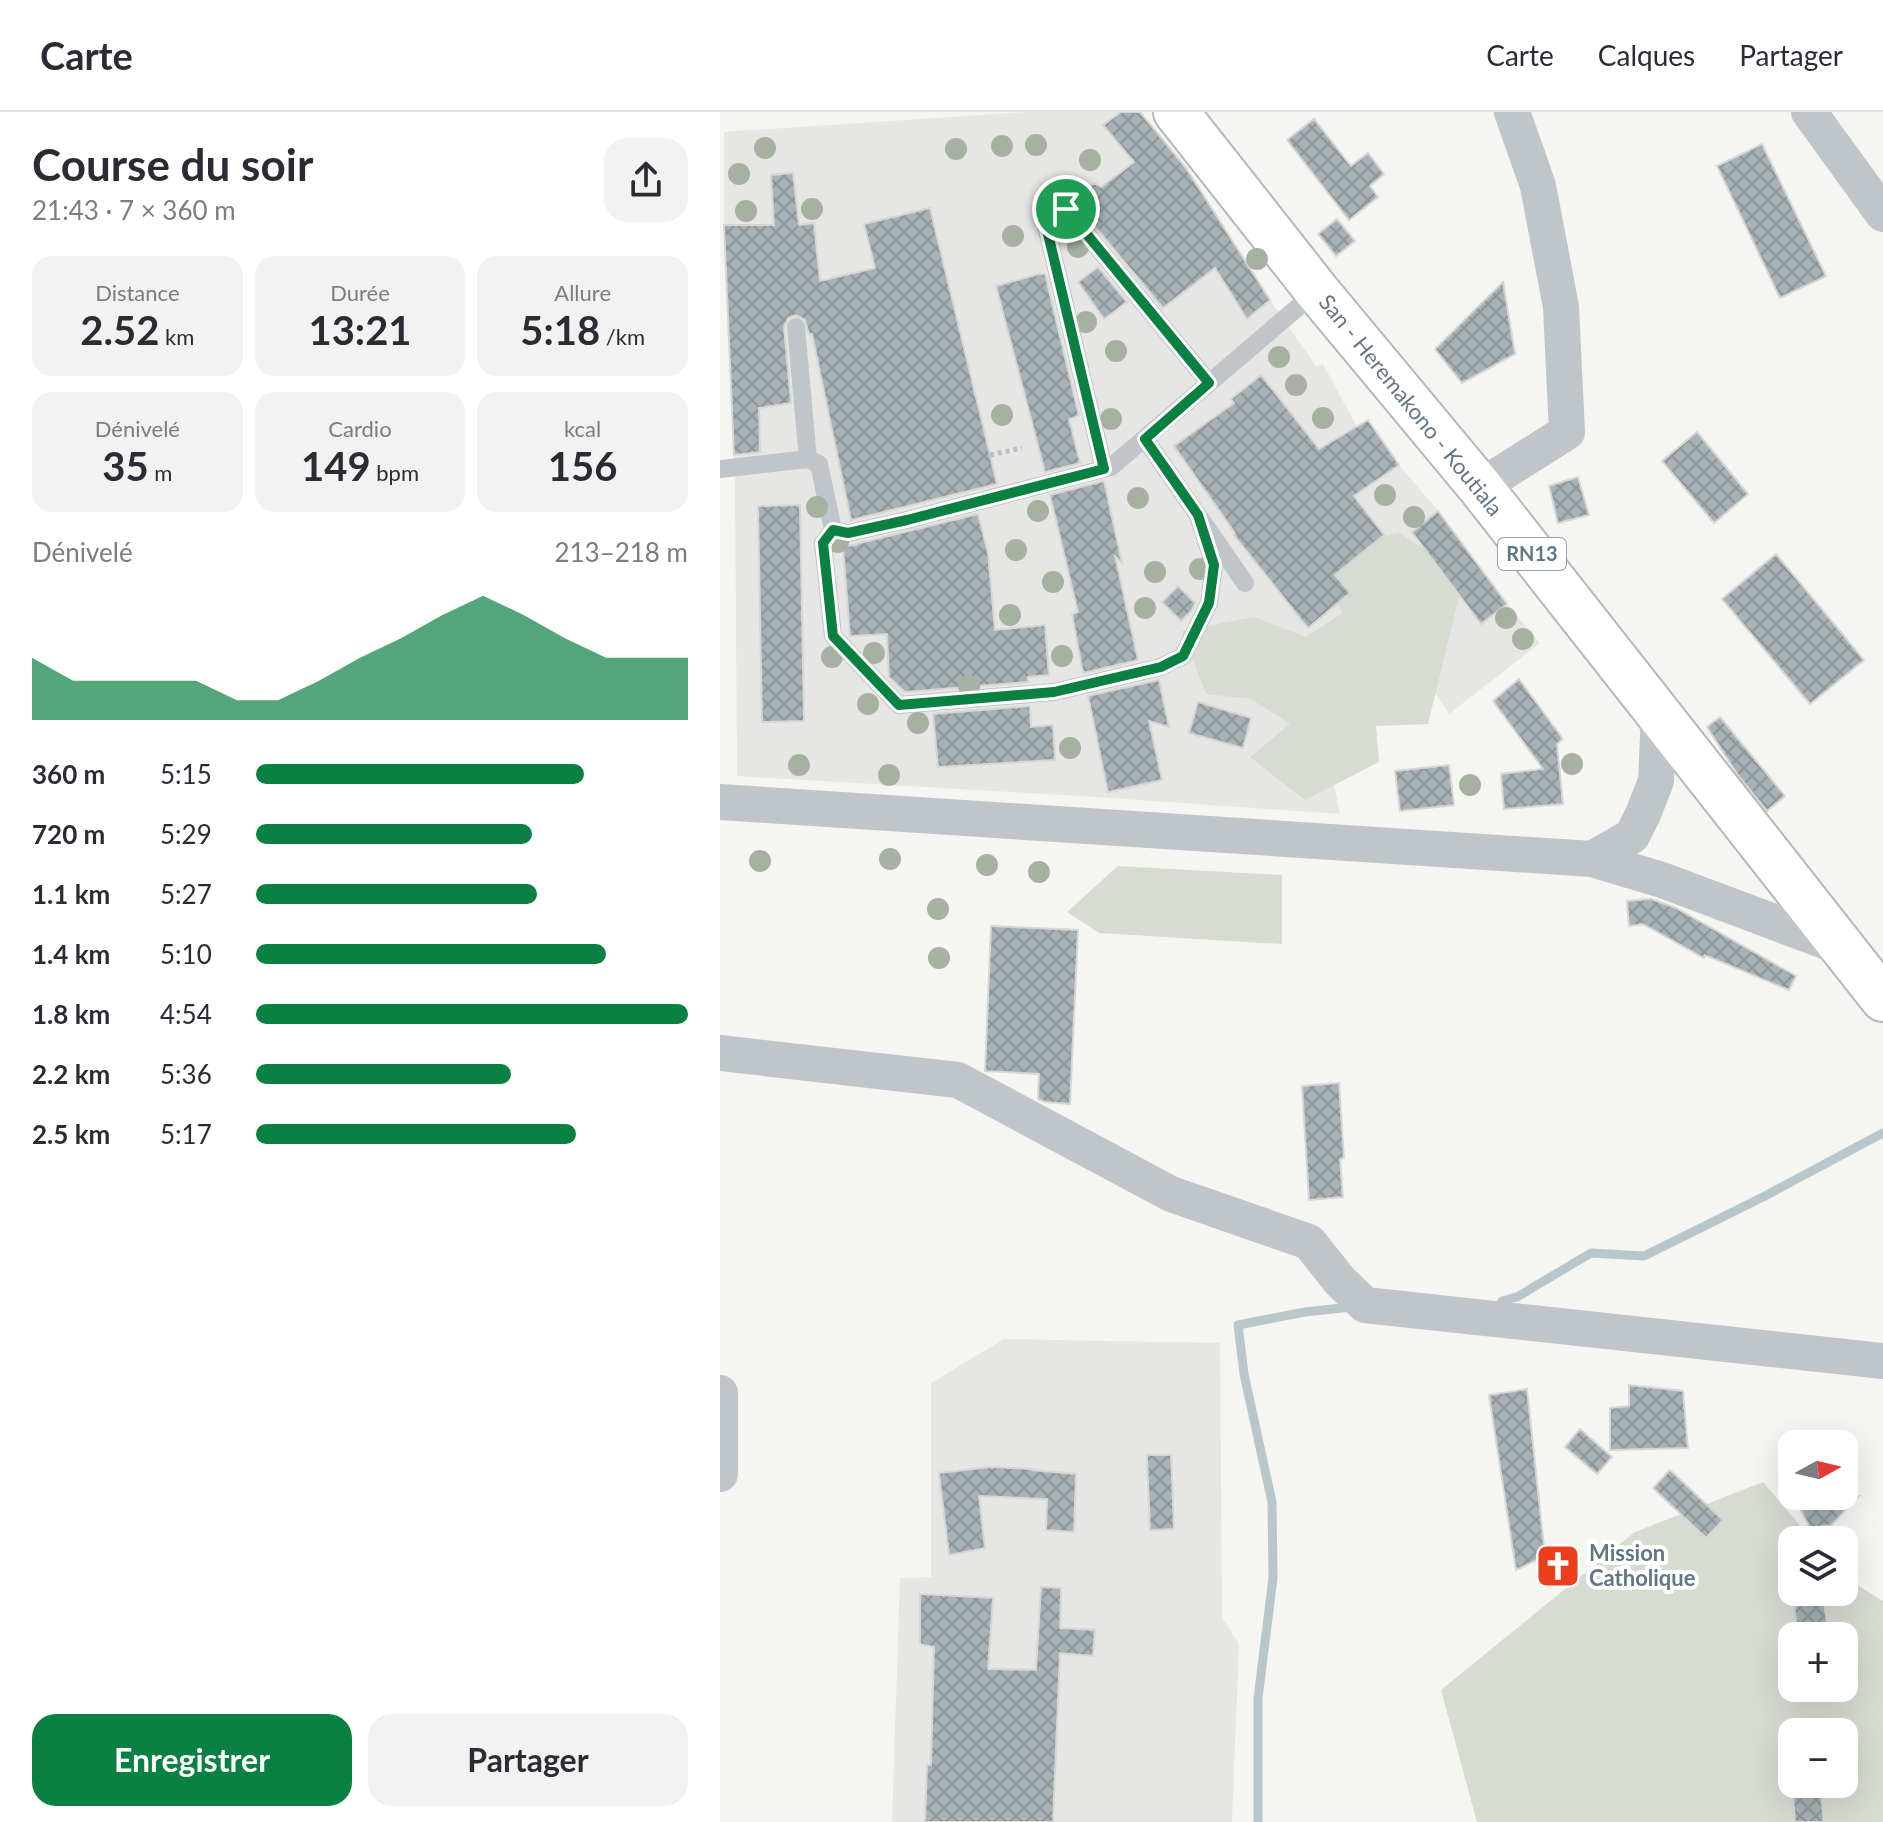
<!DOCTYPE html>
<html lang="fr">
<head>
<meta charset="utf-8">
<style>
  body { margin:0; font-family:Lato,sans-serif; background:#f2f2f3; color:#2b2b33; height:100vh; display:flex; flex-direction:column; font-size:30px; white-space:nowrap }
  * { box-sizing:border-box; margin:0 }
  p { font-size:26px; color:#7c7c81 }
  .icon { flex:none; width:44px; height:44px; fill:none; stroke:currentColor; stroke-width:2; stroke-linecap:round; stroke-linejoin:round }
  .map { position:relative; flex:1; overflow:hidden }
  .side { display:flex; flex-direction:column; background:#fff; width:720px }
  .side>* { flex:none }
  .needle { width:52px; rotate:82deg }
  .tools { position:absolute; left:1058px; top:1318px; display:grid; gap:16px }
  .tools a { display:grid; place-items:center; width:80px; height:80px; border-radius:16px; background:#fff; box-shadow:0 8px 32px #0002; font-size:40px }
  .pin { position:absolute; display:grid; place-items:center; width:68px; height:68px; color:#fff; margin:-34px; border:4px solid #fff; border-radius:50%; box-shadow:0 2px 8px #0007 }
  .round { display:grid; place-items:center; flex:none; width:84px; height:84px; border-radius:24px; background:#f2f2f3 }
  .headline { display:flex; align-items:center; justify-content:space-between; height:136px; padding:0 32px }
  h1 { font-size:44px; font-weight:700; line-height:60px }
  .metrics { display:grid; grid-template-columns:repeat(3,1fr); gap:12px; height:136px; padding:8px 32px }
  .metrics div { display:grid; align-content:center; border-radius:20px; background:#f2f2f3; text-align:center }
  .metrics b { font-size:40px; font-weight:700 }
  .metrics small { font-size:22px; font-weight:400 }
  .metrics p { font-size:22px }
  .chart { height:224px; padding:16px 32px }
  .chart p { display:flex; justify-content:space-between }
  .chart svg { width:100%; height:144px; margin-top:8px; fill:#0b8043; opacity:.7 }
  .button { display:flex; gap:16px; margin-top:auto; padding:16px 32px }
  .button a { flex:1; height:92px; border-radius:24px; background:#0b8043; color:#fff; font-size:32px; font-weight:700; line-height:92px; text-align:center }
  .button a+a { background:#f2f2f3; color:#2b2b33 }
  ul { padding:0 32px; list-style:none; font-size:26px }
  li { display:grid; grid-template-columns:128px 96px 1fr; align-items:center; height:60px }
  li i { height:20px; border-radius:10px; background:#0b8043 }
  header { display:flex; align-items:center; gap:48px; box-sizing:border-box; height:112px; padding:0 40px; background:#fff; border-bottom:2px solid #e1e1e2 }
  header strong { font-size:38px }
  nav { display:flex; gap:44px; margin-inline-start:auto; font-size:28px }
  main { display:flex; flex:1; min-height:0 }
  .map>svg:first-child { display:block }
  .built { fill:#e6e6e4 }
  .green { fill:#d6dcd2; fill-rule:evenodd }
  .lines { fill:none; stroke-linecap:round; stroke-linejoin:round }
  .stream { stroke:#b9c7cb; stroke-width:9 }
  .building { fill:url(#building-cross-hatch); stroke:#d6d6d4; stroke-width:2 }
  .primary-casing { stroke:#b3b8bc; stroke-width:48 }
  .path { stroke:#bbbec0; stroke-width:5; stroke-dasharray:4 4; stroke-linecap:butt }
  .lane { stroke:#bfc5c8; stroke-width:18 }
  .street { stroke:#bfc5c8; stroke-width:36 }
  .primary { stroke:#fff; stroke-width:44 }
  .tree { fill:#a7b1a2 }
  .route-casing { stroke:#fff; stroke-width:16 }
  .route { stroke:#0b8043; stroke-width:10 }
  .labels { text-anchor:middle; stroke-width:8; stroke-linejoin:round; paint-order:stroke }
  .shield { fill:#fff; stroke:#91a0a9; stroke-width:2 }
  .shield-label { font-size:20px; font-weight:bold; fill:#627784 }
  .street-label { font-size:22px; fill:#627784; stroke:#fff }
  .poi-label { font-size:22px; font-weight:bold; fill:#627784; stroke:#fff; text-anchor:start }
</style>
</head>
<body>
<header>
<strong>Carte</strong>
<nav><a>Carte</a><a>Calques</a><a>Partager</a></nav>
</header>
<main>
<section class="side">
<div class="headline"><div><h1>Course du soir</h1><p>21:43 · 7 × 360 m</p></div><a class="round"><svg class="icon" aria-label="share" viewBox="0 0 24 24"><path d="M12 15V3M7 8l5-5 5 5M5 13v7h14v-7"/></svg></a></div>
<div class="metrics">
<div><p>Distance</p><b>2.52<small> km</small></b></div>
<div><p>Durée</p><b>13:21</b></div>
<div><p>Allure</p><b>5:18<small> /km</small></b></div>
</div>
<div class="metrics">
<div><p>Dénivelé</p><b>35<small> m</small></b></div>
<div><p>Cardio</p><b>149<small> bpm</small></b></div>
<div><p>kcal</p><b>156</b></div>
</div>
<div class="chart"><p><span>Dénivelé</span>213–218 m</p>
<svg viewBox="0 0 160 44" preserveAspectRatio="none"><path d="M0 44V25L10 32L20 32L30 32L40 32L50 38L60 38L70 32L80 25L90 19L100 12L110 6L120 12L130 19L140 25L150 25L160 25V44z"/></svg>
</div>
<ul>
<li><b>360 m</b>5:15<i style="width:76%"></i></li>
<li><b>720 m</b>5:29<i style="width:64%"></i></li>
<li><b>1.1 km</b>5:27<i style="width:65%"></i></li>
<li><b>1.4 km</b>5:10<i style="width:81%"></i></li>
<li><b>1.8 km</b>4:54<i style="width:100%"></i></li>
<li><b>2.2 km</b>5:36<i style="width:59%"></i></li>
<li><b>2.5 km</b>5:17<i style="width:74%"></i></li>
</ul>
<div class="button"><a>Enregistrer</a><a>Partager</a></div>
</section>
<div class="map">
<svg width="1163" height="1710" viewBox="0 0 1163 1710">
  <defs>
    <pattern id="building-cross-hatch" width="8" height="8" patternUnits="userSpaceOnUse" patternTransform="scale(2)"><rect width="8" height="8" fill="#a8b2b6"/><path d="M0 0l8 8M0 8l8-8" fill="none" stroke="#8c969a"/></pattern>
  </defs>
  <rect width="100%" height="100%" fill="#f5f5f1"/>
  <path class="built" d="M 307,0 L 420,0 L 455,42 L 448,53 L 461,72 L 473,66 L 550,188 L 596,254 L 603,252 L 637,315 L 648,308 L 679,353 L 718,399 L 787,492 L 820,531 L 729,602 L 707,568 L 606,633 L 620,702 L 376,685 L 17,664 L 15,365 L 4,113 L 4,20 Z
    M 284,1227 L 500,1231 L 502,1506 L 519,1532 L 512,1710 L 172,1710 L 180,1466 L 211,1465 L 211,1271 Z"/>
  <path class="green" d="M 678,420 L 744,464 L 708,612 L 656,614 L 659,650 L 585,688 L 530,645 L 570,612 L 531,587 L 486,582 L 462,519 L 534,505 L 586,525 L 622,501 L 605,467 L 632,436 Z
    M 398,754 L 562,763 L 562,832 L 379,821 L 347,800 Z
    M 1043,1370 L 1092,1428 L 1072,1428 L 1072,1480 L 1124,1480 L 1124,1465 L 1163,1489 L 1163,1710 L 757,1710 L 721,1578 L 915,1420 ZM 1072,1524 L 1124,1524 L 1124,1576 L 1072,1576 ZM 1072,1620 L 1124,1620 L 1124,1672 L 1072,1672 Z"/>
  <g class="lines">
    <path class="stream" d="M 782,1189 L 797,1185 L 871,1141 L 924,1144 L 1043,1085 L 1163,1021
      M 538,1710 L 538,1586 L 553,1466 L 552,1390 L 524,1262 L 518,1213 L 585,1200 L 631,1195"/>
  </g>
  <path class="building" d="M 401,0 L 420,0 L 466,56 L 550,188 L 527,207 L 495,156 L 443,196 L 352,87 L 374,71 L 381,75 L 414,50 L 383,13 Z
    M 594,7 L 631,54 L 648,41 L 664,62 L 650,74 L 658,85 L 629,108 L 567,28 Z
    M 1042,32 L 1106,164 L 1060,186 L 997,54 Z
    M 73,61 L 79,113 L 94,111 L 100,169 L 155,156 L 144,112 L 210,96 L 277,372 L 131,408 L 92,222 L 89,223 L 85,208 L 76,203 L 68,206 L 64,215 L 71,291 L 39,296 L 40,340 L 14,343 L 4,113 L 54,113 L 51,63 Z
    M 617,107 L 635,129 L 616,144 L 598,122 Z
    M 378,155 L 407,190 L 384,207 L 358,170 Z
    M 319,162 L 325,162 L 359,304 L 349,307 L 360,351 L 325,360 L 276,174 Z
    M 783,170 L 795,242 L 742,271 L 715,237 Z
    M 541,263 L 599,337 L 648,308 L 679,353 L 634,384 L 664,423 L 615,463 L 630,481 L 588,516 L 514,423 L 515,421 L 454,334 L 514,291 L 511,287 Z
    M 977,320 L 1028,382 L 994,411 L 942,349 Z
    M 858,365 L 869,403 L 838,411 L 829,374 Z
    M 384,369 L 402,451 L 395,444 L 418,548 L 363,561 L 352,502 L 358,500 L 330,383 Z
    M 80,393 L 84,609 L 42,610 L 38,394 Z
    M 718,399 L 787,492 L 761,512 L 692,420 Z
    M 258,402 L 268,441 L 275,518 L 325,513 L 329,563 L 308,565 L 308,570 L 185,580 L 169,565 L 167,522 L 130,524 L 123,434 L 136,433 L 136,432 Z
    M 1056,442 L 1144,548 L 1090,592 L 1002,487 Z
    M 458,474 L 475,491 L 472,498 L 461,509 L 442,490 Z
    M 799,567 L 843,627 L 837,632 L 843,692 L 784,697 L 781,662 L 823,657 L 773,589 Z
    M 439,568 L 449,615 L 429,609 L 442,668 L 388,680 L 368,584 Z
    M 478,590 L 531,606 L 523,636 L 469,621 Z
    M 310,594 L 311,615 L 333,613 L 335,648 L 218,655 L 213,602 Z
    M 1000,605 L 1065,684 L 1047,699 L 1018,663 L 987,615 Z
    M 729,653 L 734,693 L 680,699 L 675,659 Z
    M 931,787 L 956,796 L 1076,864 L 1069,878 L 985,843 L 984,846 L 923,812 L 909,814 L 907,789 Z
    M 271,814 L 358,818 L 350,992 L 325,990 L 318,987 L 319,962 L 265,959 Z
    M 619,971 L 624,1046 L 620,1047 L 623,1085 L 589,1088 L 582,974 Z
    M 909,1273 L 963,1279 L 968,1336 L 890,1338 L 890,1296 L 909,1294 Z
    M 807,1277 L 825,1444 L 796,1458 L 769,1283 Z
    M 860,1317 L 892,1345 L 877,1362 L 845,1335 Z
    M 427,1343 L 451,1343 L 454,1417 L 430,1418 Z
    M 271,1355 L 312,1357 L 312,1358 L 356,1362 L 354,1420 L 326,1418 L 327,1387 L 259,1384 L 265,1436 L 229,1443 L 219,1361 Z
    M 950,1358 L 1003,1408 L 986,1426 L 933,1376 Z
    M 1074,1384 L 1139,1384 L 1111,1413 L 1090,1416 Z
    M 321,1475 L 341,1476 L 340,1516 L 375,1518 L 373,1544 L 340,1541 L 333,1710 L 205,1710 L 207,1653 L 211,1653 L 214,1535 L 200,1532 L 200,1482 L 273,1486 L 268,1557 L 316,1558 Z
    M 1104,1490 L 1109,1524 L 1078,1524 L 1074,1494 Z
    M 1072,1672 L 1100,1672 L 1104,1710 L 1075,1710 Z"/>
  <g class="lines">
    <g class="primary-casing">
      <path id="primary" d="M 456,0 L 597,179 L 760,375 L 1163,887"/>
    </g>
    <path class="path" d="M 270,343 L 302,336"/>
    <path class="lane" d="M 76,215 L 88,347
      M 425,327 L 525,471
      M 0,357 L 88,347 L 99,352 L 113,418 L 128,421 L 187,408 L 391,355 L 597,179
      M 384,357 L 324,105 L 327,97 L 335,94 L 346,97 L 489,271
      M 113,418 L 103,431 L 113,524 L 179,593 L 334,580 L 441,555 L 463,544 L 489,491 L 494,453 L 478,403"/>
    <path class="street" d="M 1089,0 L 1163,102
      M 760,375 L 847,320 L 841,195 L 818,74 L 792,0
      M 0,690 L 872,747 L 942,768 L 1123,836
      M 872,747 L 912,724 L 923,702 L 936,669 L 939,603
      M 0,941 L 238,968 L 451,1082 L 589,1130 L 620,1169 L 645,1193 L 1163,1249
      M 0,1281 L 0,1362"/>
    <use href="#primary" class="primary"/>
  </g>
  <g class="tree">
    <circle cx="316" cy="33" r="11"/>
    <circle cx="282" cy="34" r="11"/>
    <circle cx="45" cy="36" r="11"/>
    <circle cx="236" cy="37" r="11"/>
    <circle cx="370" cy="48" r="11"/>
    <circle cx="19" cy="62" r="11"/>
    <circle cx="92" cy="97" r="11"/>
    <circle cx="26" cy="99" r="11"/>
    <circle cx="293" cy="124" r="11"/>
    <circle cx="358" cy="135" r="11"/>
    <circle cx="537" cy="147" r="11"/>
    <circle cx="366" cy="210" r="11"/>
    <circle cx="396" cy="239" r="11"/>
    <circle cx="559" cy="245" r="11"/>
    <circle cx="576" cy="273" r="11"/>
    <circle cx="282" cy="303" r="11"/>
    <circle cx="603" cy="306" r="11"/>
    <circle cx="391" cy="307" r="11"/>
    <circle cx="665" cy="383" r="11"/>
    <circle cx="418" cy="386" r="11"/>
    <circle cx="97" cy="395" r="11"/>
    <circle cx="318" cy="399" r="11"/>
    <circle cx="694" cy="405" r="11"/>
    <circle cx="118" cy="430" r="11"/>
    <circle cx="296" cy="438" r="11"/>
    <circle cx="480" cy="457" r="11"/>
    <circle cx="435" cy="460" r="11"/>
    <circle cx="333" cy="470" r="11"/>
    <circle cx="425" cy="496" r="11"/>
    <circle cx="290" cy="503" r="11"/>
    <circle cx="786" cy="506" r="11"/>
    <circle cx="803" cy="527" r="11"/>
    <circle cx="154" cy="541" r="11"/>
    <circle cx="342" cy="544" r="11"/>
    <circle cx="112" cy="545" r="11"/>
    <circle cx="249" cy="574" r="11"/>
    <circle cx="148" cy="592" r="11"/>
    <circle cx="198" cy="611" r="11"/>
    <circle cx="350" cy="636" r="11"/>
    <circle cx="852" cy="652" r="11"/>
    <circle cx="79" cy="653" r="11"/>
    <circle cx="169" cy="663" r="11"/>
    <circle cx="750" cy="673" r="11"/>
    <circle cx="170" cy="747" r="11"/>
    <circle cx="40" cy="749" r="11"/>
    <circle cx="267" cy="753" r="11"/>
    <circle cx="319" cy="760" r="11"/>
    <circle cx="218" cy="797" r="11"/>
    <circle cx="219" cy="846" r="11"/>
  </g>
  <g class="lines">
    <g class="route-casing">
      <path id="route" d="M 335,94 L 346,97 L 489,271 L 425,327 L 478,403 L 494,453 L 489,491 L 463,544 L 441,555 L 334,580 L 179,593 L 113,524 L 103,431 L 113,418 L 128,421 L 187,408 L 384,357 L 324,105 L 327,97 Z"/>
    </g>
    <use href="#route" class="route"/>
  </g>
  <defs>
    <g id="church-square" transform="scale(2.3)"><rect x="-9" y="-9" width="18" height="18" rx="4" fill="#eb3e1b" stroke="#fff"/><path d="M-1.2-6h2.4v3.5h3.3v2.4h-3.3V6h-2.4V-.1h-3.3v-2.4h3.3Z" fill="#fff"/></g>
  </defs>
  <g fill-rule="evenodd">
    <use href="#church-square" x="838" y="1454"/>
  </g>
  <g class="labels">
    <rect class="shield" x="778" y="426" width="68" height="32" rx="6"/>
    <g class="shield-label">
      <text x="812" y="449">RN13</text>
    </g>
    <g class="street-label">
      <text transform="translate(691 293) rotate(51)" y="8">San - Heremakono - Koutiala</text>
    </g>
    <g class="poi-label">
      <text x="869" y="1449">Mission<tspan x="869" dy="25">Catholique</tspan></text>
    </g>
  </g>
</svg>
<div class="tools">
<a><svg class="needle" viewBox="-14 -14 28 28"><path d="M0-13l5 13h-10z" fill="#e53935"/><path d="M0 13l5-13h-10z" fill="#7c7c81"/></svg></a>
<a><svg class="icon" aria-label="layers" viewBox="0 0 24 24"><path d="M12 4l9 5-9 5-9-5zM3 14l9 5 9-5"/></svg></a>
<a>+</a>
<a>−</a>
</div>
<div class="pin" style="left:346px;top:97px;background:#1e9e55"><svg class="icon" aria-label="arrive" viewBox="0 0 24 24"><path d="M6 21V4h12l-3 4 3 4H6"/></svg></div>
</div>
</main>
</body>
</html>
